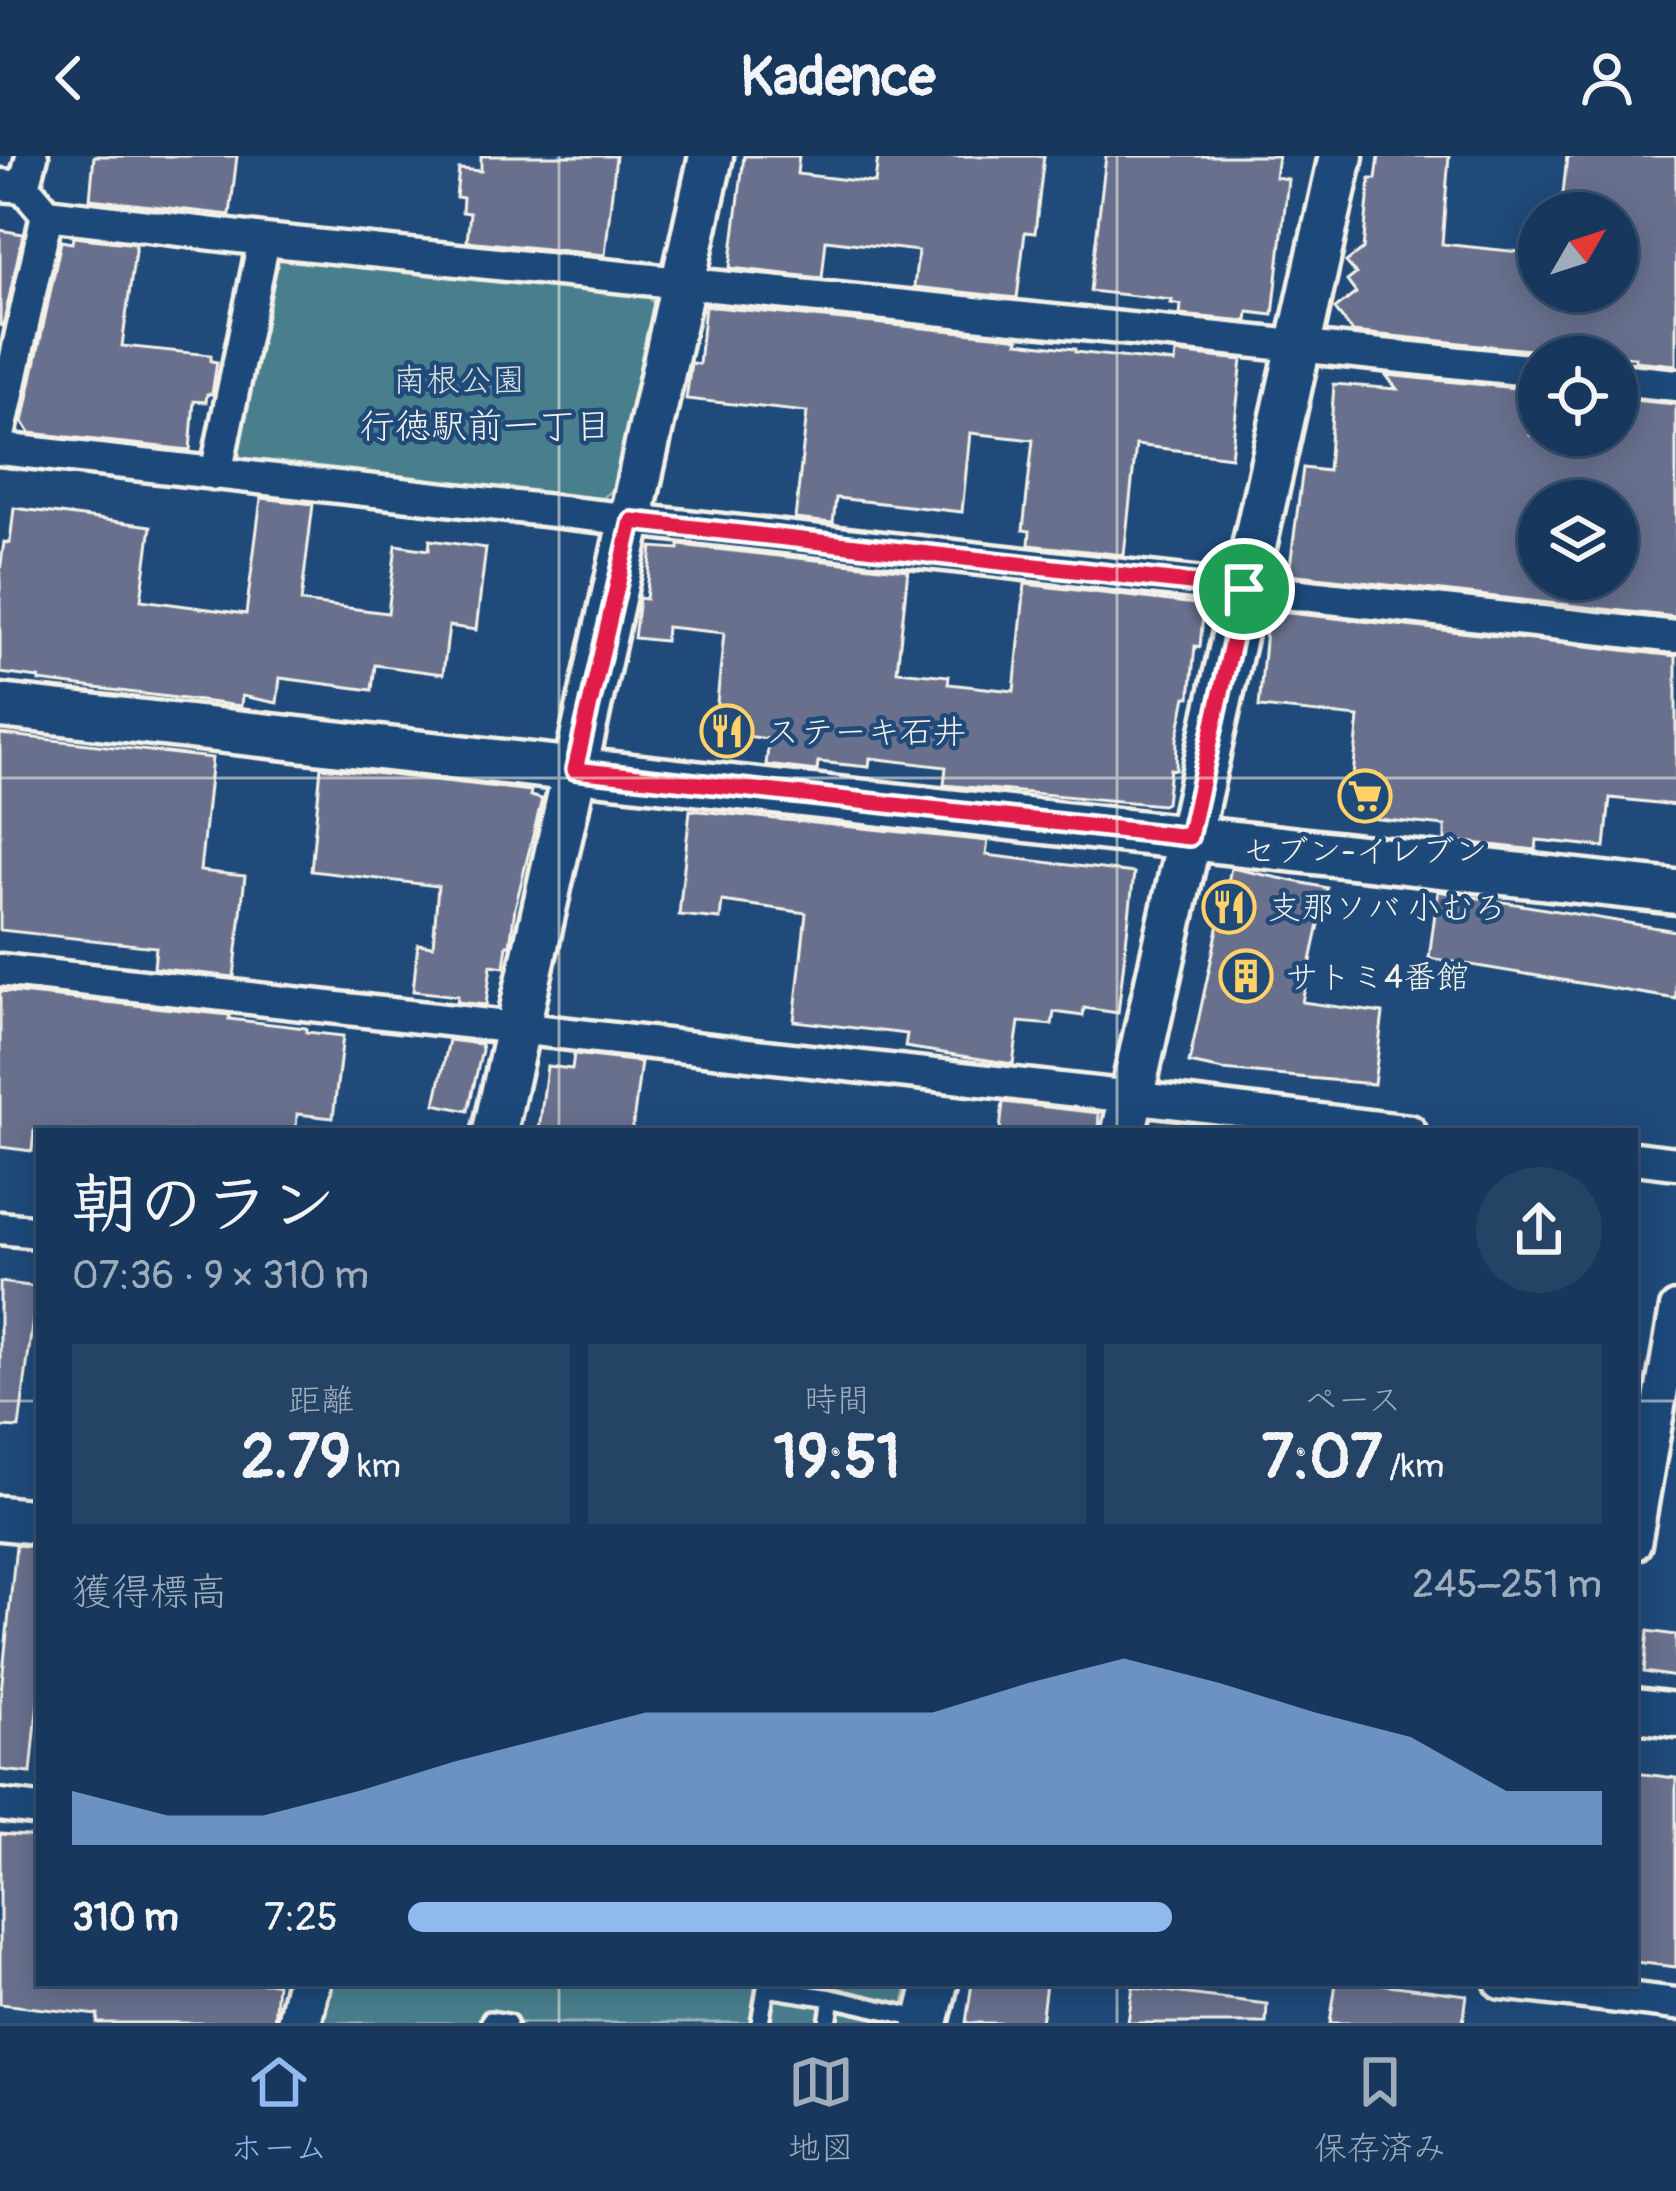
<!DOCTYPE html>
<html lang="ja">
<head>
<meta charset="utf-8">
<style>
  body { margin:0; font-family:Pangolin,"Klee One",sans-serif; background:#244365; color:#f1f3f6; height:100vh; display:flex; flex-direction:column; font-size:45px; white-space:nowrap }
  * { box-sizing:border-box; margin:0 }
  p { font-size:39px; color:#9eacbb }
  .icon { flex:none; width:66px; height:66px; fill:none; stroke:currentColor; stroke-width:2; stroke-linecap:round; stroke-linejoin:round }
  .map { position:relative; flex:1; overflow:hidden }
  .drawer { position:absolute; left:36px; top:972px; width:1602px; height:858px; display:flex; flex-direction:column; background:#17385c; border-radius:0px; box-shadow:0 6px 30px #0003,0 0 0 3px #365272 }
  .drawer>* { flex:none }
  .needle { width:78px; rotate:51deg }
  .fabs { position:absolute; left:1518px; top:36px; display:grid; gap:24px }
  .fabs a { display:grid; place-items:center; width:120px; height:120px; border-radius:50%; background:#17385c; box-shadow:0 6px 30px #0003,0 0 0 3px #365272; font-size:60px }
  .pin { position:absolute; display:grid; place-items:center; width:102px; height:102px; color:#fff; margin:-51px; border:6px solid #fff; border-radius:50%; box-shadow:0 3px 12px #0007 }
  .round { display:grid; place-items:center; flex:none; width:126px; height:126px; border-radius:63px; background:#244365 }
  .summary { display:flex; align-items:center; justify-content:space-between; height:204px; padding:0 36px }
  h1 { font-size:66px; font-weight:800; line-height:90px }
  .metrics { display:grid; grid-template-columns:repeat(3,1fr); gap:18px; height:204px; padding:12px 36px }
  .metrics div { display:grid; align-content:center; border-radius:0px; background:#244365; text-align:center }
  .metrics b { font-size:60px; font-weight:800 }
  .metrics small { font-size:33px; font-weight:400 }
  .metrics p { font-size:33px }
  .chart { height:336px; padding:24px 36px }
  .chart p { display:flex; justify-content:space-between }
  .chart svg { width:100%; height:216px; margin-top:12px; fill:#90b9f0; opacity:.7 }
  ul { padding:0 36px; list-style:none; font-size:39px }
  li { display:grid; grid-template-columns:192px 144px 1fr; align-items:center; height:90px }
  li i { height:30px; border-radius:15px; background:#90b9f0 }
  header { display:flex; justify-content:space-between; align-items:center; height:156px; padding:0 36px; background:#17385c; font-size:54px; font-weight:800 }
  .tabs { display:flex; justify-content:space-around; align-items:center; height:168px; border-top:3px solid #365272; background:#17385c; font-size:33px; color:#9eacbb }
  .tabs a { display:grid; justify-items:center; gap:6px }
  .tabs .selected { color:#90b9f0 }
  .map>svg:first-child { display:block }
  .green { fill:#4a7f8d; stroke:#9fb8ba; stroke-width:3 }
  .building { fill:#686f8d; stroke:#f4f1e8; stroke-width:3; fill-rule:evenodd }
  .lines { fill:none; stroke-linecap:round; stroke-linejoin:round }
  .lane-casing { stroke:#f4f1e8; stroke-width:24 }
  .street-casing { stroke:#f4f1e8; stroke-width:39 }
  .secondary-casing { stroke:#f4f1e8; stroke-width:51 }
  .lane { stroke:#1f4a7a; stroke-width:15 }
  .street { stroke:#1f4a7a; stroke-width:30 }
  .secondary { stroke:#1f4a7a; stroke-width:42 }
  .route-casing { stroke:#fff; stroke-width:24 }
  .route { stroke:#e11d48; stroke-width:15 }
  .grid { fill:none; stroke:#f4f1e8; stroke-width:3; stroke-opacity:0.55 }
  .labels { text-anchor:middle; stroke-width:9; stroke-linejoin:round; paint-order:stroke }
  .park-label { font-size:33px; fill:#dae0da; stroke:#1f4a7a }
  .poi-label { font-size:33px; fill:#f4f1e8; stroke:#1f4a7a; text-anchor:start }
  .neighbourhood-label { font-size:36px; fill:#f4f1e8; stroke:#1f4a7a }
</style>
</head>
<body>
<header><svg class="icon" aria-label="back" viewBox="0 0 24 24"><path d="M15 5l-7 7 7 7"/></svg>Kadence<svg class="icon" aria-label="person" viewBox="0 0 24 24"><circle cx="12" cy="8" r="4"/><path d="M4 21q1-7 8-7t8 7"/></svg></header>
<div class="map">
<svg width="1676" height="1867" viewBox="0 0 1676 1867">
  <rect width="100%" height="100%" fill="#1f4a7a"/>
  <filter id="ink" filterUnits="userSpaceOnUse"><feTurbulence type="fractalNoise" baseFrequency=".00833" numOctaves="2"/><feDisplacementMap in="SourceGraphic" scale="24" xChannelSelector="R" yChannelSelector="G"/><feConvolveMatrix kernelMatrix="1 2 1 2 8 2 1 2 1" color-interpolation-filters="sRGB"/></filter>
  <g filter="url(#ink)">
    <path class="green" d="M 286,99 L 647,138 L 656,151 L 615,332 L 600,344 L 243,305 L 232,287 L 272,110 Z
      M 331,1827 L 909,1827 L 899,1867 L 322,1867 Z"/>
    <path class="building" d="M 94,0 L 237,0 L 230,59 L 90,43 Z
      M 481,0 L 616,0 L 605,99 L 467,85 L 470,57 L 462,56 L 463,42 L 456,41 L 459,13 L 481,15 Z
      M 744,0 L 799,0 L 797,18 L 875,27 L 878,0 L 1044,0 L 1035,77 L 1025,76 L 1017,142 L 914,131 L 918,95 L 826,84 L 822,122 L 730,112 Z
      M 1106,0 L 1278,0 L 1275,21 L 1288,23 L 1273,159 L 1248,156 L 1247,165 L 1180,159 L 1181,149 L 1171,147 L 1172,144 L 1090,135 Z
      M 1379,0 L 1449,0 L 1442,88 L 1539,98 L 1539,135 L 1617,135 L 1617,57 L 1561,57 L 1567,0 L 1676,0 L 1676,209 L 1635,205 L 1635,201 L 1542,192 L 1540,195 L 1353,176 L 1335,153 L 1356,137 L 1347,125 L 1356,118 L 1346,106 L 1363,93 L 1370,23 L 1376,23 Z
      M 0,74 L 23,78 L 3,170 L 0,169 Z
      M 73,81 L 136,88 L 122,190 L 211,199 L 211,205 L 217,206 L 212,238 L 207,238 L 206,246 L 194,245 L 190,294 L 30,277 L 23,266 L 61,85 L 72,87 Z
      M 705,150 L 1013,181 L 1019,183 L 1018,186 L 1075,193 L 1075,196 L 1175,207 L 1176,197 L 1242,204 L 1231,301 L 1136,289 L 1124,399 L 1029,389 L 1030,375 L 1023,374 L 1033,284 L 970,277 L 962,356 L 836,342 L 833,367 L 795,363 L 807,256 L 686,243 L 691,207 L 699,208 Z
      M 1386,219 L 1535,234 L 1530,279 L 1627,279 L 1631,244 L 1676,248 L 1676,461 L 1289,418 L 1303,312 L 1328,315 L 1334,228 L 1397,233 ZM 1539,335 L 1617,344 L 1617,423 L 1539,423 Z
      M 261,342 L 313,348 L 301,446 L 388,457 L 396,389 L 429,394 L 430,384 L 486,392 L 476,474 L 449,470 L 443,518 L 375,509 L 372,534 L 280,522 L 277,547 L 242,540 L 241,550 L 39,525 L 39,522 L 0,517 L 0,415 L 4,386 L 10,387 L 14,352 L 151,370 L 141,444 L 246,458 Z
      M 679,389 L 908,414 L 897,515 L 949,520 L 948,528 L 1014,535 L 1025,428 L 1204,449 L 1200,491 L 1195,490 L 1190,541 L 1186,541 L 1177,583 L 1176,614 L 1170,613 L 1166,647 L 1162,649 L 944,629 L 946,611 L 870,602 L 869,611 L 818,606 L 817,615 L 766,609 L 769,583 L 714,576 L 724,477 L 666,471 L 665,485 L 634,482 L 639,442 L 646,443 L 652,391 L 679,393 Z
      M 1280,456 L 1676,500 L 1676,649 L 1610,642 L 1605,691 L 1537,684 L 1536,694 L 1445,684 L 1445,670 L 1349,660 L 1359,561 L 1259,551 L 1267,463 L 1279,464 Z
      M 0,578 L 212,602 L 200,715 L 245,720 L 234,821 L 154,812 L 156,791 L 0,774 Z
      M 321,611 L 531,635 L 530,640 L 542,643 L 515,752 L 510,789 L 507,789 L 504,811 L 491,809 L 486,849 L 457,846 L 458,840 L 413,835 L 418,788 L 433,790 L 438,730 L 311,715 Z
      M 690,654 L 988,685 L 986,699 L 1134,717 L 1118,857 L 1084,852 L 1083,860 L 1054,856 L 1052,869 L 1019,866 L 1013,908 L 905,891 L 907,878 L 794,865 L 806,757 L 722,745 L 720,763 L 679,759 Z
      M 1231,712 L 1327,732 L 1302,846 L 1383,857 L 1374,928 L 1223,914 L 1189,907 Z
      M 1438,735 L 1676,775 L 1676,843 L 1429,802 Z
      M 0,835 L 230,859 L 229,863 L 306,872 L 306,876 L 343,880 L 333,962 L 297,958 L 296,975 L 34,975 L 32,995 L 0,991 Z
      M 449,884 L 481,888 L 482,894 L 468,955 L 435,948 Z
      M 574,898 L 641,906 L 632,975 L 539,975 L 547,910 L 572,913 Z
      M 1003,946 L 1099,957 L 1098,975 L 1000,975 Z
      M 0,1126 L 37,1131 L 19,1272 L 0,1271 Z
      M 16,1389 L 39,1391 L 39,1534 L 31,1617 L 0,1614 L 0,1545 Z
      M 1648,1475 L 1676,1479 L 1676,1521 L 1644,1516 Z
      M 1635,1617 L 1676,1622 L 1676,1811 L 1635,1806 Z
      M 0,1678 L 39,1681 L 39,1827 L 126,1827 L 181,1833 L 181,1827 L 277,1827 L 274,1867 L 97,1867 L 98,1859 L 0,1848 Z
      M 972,1827 L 1046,1827 L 1041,1867 L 966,1867 Z
      M 1336,1827 L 1372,1827 L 1467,1839 L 1463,1867 L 1330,1867 Z
      M 1133,1831 L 1267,1848 L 1266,1867 L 1128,1867 Z"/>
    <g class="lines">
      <g class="lane-casing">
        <path id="lane" d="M 832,1842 L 923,1863
          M 490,1867 L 490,1864 L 508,1867
          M 760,1867 L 766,1832 L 832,1842 L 828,1867"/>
      </g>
      <g class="street-casing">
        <path id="street" d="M 0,29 L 24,31 L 32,0
          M 24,31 L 47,58 L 264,84 L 1539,215
          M 1617,223 L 1676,229
          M 0,275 L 47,58
          M 0,293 L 1676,481
          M 216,318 L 264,84
          M 0,814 L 1131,941 L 1410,975
          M 1635,1002 L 1676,1007
          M 0,1072 L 39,1076
          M 1635,1388 L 1676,1152
          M 0,1649 L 39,1654
          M 1501,1827 L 1676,1848"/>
      </g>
      <g class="secondary-casing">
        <path id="secondary" d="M 0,550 L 1676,736
          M 495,975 L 711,0
          M 1124,975 L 1341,0
          M 0,1362 L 39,1366
          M 1635,1554 L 1676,1559
          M 299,1867 L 308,1827
          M 926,1867 L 936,1827"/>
      </g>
      <use href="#lane" class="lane"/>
      <use href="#street" class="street"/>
      <use href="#secondary" class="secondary"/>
    </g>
  </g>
  <g class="lines" filter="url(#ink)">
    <g class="route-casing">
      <path id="route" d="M 632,365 L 1244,433 L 1189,681 L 575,614 Z"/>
    </g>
    <use href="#route" class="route"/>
  </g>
  <path class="grid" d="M 559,0 L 559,975M 1117,0 L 1117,975M 0,622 L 1676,622M 0,1245 L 39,1245M 1635,1245 L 1676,1245M 559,1827 L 559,1867M 1117,1827 L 1117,1867"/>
  <defs>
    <g id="restaurant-ring" transform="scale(2.7)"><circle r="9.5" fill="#1f4a7a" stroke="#ffd166" stroke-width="1.5"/><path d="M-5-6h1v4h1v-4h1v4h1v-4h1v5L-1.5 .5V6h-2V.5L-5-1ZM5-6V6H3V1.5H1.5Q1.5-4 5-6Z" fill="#ffd166"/></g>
    <g id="supermarket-ring" transform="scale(2.7)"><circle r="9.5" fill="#1f4a7a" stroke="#ffd166" stroke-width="1.5"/><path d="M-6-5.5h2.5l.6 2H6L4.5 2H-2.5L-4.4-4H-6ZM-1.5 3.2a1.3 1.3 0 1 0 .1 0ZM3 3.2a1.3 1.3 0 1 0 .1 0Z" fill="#ffd166"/></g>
    <g id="building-ring" transform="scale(2.7)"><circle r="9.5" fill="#1f4a7a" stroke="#ffd166" stroke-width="1.5"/><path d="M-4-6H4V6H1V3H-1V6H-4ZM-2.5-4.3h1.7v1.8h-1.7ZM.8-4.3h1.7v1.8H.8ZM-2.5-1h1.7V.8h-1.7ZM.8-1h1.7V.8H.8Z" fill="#ffd166"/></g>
  </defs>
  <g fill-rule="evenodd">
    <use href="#restaurant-ring" x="727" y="575"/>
    <use href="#supermarket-ring" x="1365" y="640"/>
    <use href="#restaurant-ring" x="1229" y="751"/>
    <use href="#building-ring" x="1246" y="820"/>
  </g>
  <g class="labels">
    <g class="park-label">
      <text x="459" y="235">南根公園</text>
    </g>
    <g class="poi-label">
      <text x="766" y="587">ステーキ石井</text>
      <text x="1365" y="706" text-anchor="middle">セブン-イレブン</text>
      <text x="1268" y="763">支那ソバ 小むろ</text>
      <text x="1285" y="832">サトミ4番館</text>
    </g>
    <g class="neighbourhood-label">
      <text x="485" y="282">行徳駅前一丁目</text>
    </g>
  </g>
</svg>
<div class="fabs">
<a><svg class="needle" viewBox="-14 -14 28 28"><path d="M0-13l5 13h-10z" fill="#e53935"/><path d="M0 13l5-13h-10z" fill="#9eacbb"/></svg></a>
<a><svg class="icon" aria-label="locate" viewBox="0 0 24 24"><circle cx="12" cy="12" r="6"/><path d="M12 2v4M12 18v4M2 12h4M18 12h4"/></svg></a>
<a><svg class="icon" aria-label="layers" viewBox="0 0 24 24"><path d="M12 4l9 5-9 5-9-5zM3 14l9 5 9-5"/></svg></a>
</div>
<div class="pin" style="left:1244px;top:433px;background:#1e9e55"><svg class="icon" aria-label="arrive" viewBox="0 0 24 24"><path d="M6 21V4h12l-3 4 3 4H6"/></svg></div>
<section class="drawer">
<div class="summary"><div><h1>朝のラン</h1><p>07:36 · 9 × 310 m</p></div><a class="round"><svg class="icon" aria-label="share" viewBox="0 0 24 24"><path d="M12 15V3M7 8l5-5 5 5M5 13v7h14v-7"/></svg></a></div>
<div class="metrics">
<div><p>距離</p><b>2.79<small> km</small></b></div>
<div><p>時間</p><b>19:51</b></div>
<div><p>ペース</p><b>7:07<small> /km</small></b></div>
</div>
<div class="chart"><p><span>獲得標高</span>245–251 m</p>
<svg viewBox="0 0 160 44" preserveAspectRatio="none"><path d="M0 44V33L10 38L20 38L30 33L40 27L50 22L60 17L70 17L80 17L90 17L100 11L110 6L120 11L130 17L140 22L150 33L160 33V44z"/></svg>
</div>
<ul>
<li><b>310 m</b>7:25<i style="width:64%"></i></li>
</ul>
</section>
</div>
<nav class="tabs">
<a class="selected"><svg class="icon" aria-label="home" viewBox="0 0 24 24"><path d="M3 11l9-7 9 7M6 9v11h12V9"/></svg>ホーム</a>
<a><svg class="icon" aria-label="map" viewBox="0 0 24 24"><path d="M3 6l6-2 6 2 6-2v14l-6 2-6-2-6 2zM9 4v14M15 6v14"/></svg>地図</a>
<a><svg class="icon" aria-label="saved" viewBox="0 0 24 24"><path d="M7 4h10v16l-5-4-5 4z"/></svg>保存済み</a>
</nav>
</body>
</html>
